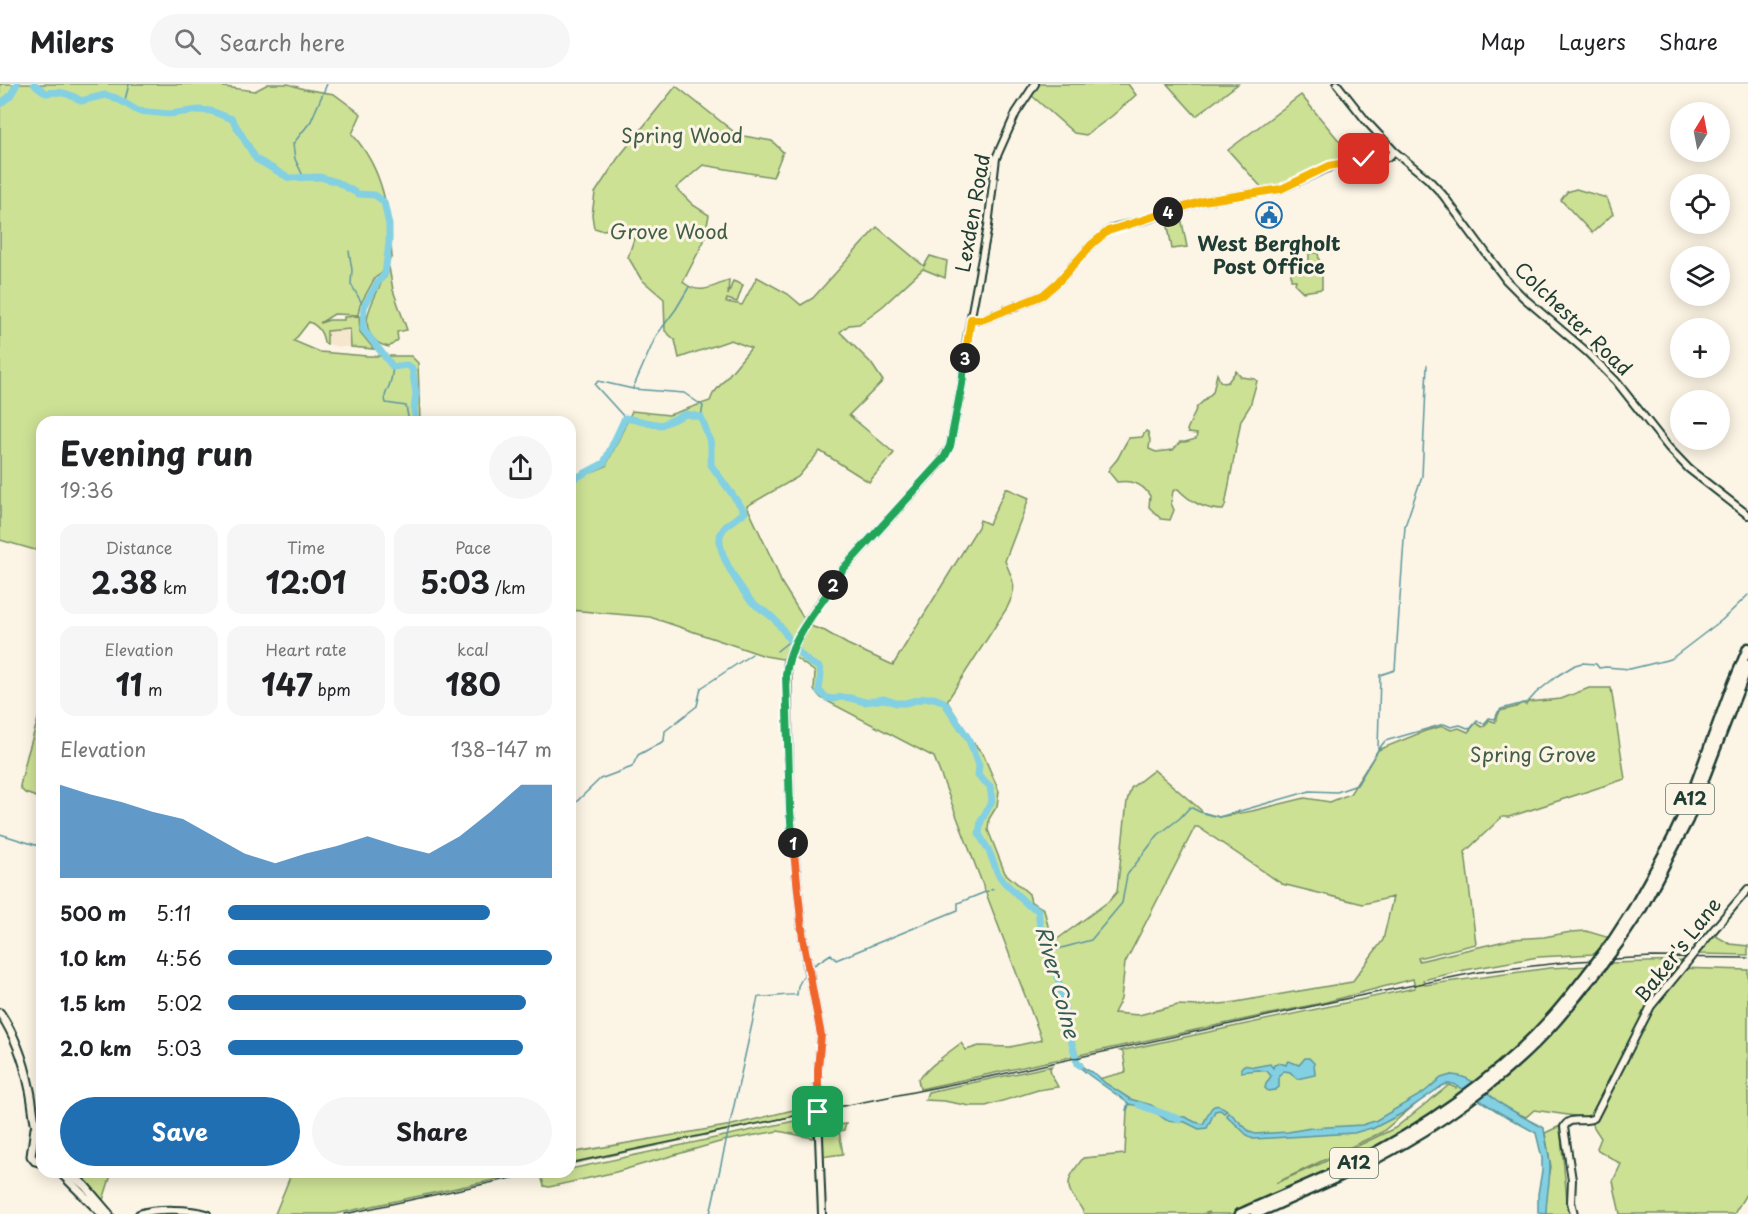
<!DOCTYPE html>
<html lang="en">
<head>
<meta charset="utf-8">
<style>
  body { margin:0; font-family:"Playpen Sans",sans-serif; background:#f6f6f6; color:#202124; height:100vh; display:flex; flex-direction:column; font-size:22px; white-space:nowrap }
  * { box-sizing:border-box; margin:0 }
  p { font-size:20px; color:#757577 }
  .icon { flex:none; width:33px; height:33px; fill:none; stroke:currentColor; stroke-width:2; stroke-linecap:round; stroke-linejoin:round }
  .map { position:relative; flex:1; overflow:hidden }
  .drawer { position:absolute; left:36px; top:332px; width:540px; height:762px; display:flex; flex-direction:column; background:#fff; border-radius:18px; box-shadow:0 3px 15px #0003 }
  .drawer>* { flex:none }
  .needle { width:39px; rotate:10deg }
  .tools { position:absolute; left:1670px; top:18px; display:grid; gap:12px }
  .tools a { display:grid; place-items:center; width:60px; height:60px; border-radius:50%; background:#fff; box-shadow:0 3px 15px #0003; font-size:30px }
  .pin { position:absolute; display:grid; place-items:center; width:51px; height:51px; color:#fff; margin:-26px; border-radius:12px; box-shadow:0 3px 9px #0006 }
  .km { position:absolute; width:30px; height:30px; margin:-15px; border-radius:50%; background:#222; color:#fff; font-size:16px; line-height:30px; text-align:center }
  .round { display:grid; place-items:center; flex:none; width:63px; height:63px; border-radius:32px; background:#f6f6f6 }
  .head { display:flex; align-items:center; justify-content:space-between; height:102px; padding:0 24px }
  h1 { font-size:33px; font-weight:700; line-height:45px }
  .stats { display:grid; grid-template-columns:repeat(3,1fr); gap:9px; height:102px; padding:6px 24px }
  .stats div { display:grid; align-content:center; border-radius:15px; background:#f6f6f6; text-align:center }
  .stats b { font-size:30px; font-weight:700 }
  .stats small { font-size:16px; font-weight:400 }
  .stats p { font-size:16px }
  .chart { height:168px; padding:12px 24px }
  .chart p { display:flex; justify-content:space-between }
  .chart svg { width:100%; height:108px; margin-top:6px; fill:#1f6fb2; opacity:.7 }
  .primary-button { display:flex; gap:12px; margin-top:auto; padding:12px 24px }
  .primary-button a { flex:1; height:69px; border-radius:36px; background:#1f6fb2; color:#fff; font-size:24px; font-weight:700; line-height:69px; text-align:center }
  .primary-button a+a { background:#f6f6f6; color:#202124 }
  ul { padding:0 24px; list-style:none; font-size:20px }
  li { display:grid; grid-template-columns:96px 72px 1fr; align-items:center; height:45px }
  li i { height:15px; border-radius:8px; background:#1f6fb2 }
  header { display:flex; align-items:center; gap:36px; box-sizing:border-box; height:84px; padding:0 30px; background:#fff; border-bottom:2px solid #e0e0e0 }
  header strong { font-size:28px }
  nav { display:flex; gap:33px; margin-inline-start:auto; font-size:21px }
  .search { width:420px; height:54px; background:#f6f6f6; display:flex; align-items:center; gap:15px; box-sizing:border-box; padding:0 21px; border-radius:33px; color:#757577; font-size:22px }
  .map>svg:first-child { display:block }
  .built { fill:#f7e6ce }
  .green { fill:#cde195; stroke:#768f64; stroke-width:1.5; fill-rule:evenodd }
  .water { fill:#83d0e3; stroke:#5b959d; stroke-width:1.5 }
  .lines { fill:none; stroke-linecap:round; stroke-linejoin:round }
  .stream { stroke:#5b959d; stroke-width:1.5 }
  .river { stroke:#83d0e3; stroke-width:7 }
  .secondary-casing { stroke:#1f3d34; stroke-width:10 }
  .primary-casing { stroke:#1f3d34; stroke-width:11 }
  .highway-casing { stroke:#1f3d34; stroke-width:13 }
  .secondary { stroke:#fcf5e5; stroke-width:6 }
  .primary { stroke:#fcf5e5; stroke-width:7 }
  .highway { stroke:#fcf5e5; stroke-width:8 }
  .rail { stroke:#1f3d34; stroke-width:1.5 }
  .secondary-bridge-casing { stroke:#1f3d34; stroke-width:10; stroke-linecap:butt }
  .highway-bridge-casing { stroke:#1f3d34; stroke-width:13; stroke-linecap:butt }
  .secondary-bridge { stroke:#fcf5e5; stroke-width:6 }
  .highway-bridge { stroke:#fcf5e5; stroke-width:8 }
  .split-1-casing { stroke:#fff; stroke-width:12 }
  .split-2-casing { stroke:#fff; stroke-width:12 }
  .split-3-casing { stroke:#fff; stroke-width:12 }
  .split-4-casing { stroke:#fff; stroke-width:12 }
  .split-5-casing { stroke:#fff; stroke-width:12 }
  .split-1 { stroke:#f0652b; stroke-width:8 }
  .split-2 { stroke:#22a559; stroke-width:8 }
  .split-3 { stroke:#22a559; stroke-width:8 }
  .split-4 { stroke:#f5b400; stroke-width:8 }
  .split-5 { stroke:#f5b400; stroke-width:8 }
  .labels { text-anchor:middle; stroke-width:6; stroke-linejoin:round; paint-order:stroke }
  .shield { fill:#fcf5e5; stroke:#617469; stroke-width:1.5 }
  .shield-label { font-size:18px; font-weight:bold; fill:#1f3d34 }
  .park-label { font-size:20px; fill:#425e47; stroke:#fcf5e5 }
  .street-label { font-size:20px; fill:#1f3d34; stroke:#fcf5e5 }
  .poi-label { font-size:20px; font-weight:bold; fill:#1f3d34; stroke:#fcf5e5 }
  .water-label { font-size:21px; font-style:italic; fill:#335a57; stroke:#fcf5e5 }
</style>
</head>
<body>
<header>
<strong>Milers</strong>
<div class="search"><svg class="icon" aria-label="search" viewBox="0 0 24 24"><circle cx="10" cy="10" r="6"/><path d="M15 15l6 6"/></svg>Search here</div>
<nav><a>Map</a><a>Layers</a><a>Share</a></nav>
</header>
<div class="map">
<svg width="1748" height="1130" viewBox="0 0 1748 1130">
  <rect width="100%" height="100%" fill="#fcf5e5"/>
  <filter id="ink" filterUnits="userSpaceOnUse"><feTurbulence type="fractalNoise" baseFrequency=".0167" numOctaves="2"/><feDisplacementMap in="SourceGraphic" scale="12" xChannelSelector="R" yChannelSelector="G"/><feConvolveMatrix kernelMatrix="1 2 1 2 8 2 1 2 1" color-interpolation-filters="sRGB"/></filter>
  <g filter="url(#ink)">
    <path class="built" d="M 350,245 L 351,263 L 338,263 L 327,260 L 326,247 Z"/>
    <path class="green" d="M 0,0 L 220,0 L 224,3 L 255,7 L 268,0 L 288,0 L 304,5 L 334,10 L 361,30 L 352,50 C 384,86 389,127 392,173 L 386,179 L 382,189 L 375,194 L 360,221 L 358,231 L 334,230 L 320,239 L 329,236 L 344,236 L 344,233 L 359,232 L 360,248 L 374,265 L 351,263 L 350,245 L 327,247 L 327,260 L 324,259 C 323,249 319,242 309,238 L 294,257 L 320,268 L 367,272 L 411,272 L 418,279 L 420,337 L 42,338 L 42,468 L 0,456 Z
      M 1039,0 L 1128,0 L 1136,11 L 1112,32 L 1086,51 L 1074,49 L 1031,11 Z
      M 1167,0 L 1238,0 L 1196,32 Z
      M 676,2 L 738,51 L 772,57 L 783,68 L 773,93 L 703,81 L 676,104 L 693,121 L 709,131 L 704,157 L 683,198 C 699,212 712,203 729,196 L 728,211 L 733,197 L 743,201 L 737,218 L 727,215 L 726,218 L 742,221 L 757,193 L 788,210 L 801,221 L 813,214 L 877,143 L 924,182 L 930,172 L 947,177 L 945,194 L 923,185 L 883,222 L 859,240 L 849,241 L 840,248 L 871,279 L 883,297 L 849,331 L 894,369 L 869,398 L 820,367 L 798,393 L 747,422 L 776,484 L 781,498 L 804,535 L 813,543 L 825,547 L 847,560 L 893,581 L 978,443 L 980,436 L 989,440 L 1006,404 L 1029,414 L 1005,477 C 1014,499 1018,502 1007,524 L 947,617 L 972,657 L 983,670 L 999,707 L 997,722 L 989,735 L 988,746 L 1005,789 L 1029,810 L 1031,818 L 1044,825 L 1052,859 L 1109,817 L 1117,808 L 1127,717 L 1131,704 L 1154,686 L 1201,726 L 1201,728 L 1219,733 L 1252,727 L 1305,714 L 1330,718 L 1350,710 L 1378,666 L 1425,647 L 1443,642 L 1451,646 L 1459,644 L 1468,648 L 1476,639 L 1482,643 L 1485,642 L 1489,636 L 1495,638 L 1500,627 L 1516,623 L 1522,619 L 1526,621 L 1528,618 L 1561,615 L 1589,604 L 1611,604 L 1625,695 L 1509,733 L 1502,733 L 1465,768 L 1476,860 L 1418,874 L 1419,877 L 1513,855 L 1544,853 L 1571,848 L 1586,847 L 1610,854 L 1594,870 L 1538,873 L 1465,886 L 1423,896 L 1425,901 L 1549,884 L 1589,882 L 1554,925 L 1515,964 L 1479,995 L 1488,1007 C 1533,969 1576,927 1611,879 L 1684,877 L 1679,884 L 1748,886 L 1748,1107 L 1734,1130 L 1620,1130 L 1613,1097 L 1621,1080 L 1598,1066 L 1597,1064 L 1601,1054 L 1588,1034 L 1534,1026 L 1526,1033 L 1494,1019 L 1451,991 L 1382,1048 L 1276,1099 L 1322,1079 L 1395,1044 L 1449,1001 L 1456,1004 L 1458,1001 L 1465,1007 L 1403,1050 L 1342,1083 L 1235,1130 L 1207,1130 L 1210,1128 L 1202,1130 L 1084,1130 C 1081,1121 1075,1117 1071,1109 C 1064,1096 1076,1084 1083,1074 L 1125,1070 L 1127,1026 L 1129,1020 L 1098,995 L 1126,988 L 1123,968 L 1120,967 L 1415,904 L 1413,895 L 1326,918 L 920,1005 L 918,995 C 927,989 931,979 941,976 L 941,974 L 961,959 L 966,966 L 979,962 L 1010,963 L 1042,956 L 934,673 L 821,614 L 814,606 L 815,588 L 793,572 L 782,575 L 765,572 L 650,533 L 570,526 L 570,398 L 606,382 L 632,327 L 669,331 L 710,317 L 713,310 L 751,264 L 731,256 L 679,274 L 675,256 L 665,247 L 664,215 L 641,195 L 628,173 L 634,155 L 613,145 L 601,146 L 594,144 L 592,131 L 595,109 L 618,74 ZM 1195,743 L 1198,743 L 1282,800 L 1363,820 L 1393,813 L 1383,856 L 1352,898 L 1230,919 L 1197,922 L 1178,921 L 1139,931 L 1114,929 L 1121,915 L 1125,879 Z
      M 1301,11 L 1346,65 L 1338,76 L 1283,100 L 1263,105 L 1228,66 Z
      M 1576,105 L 1607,114 L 1613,130 L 1592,149 L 1561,116 L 1567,108 Z
      M 1180,128 L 1187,163 L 1172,165 L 1166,131 Z
      M 1309,169 L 1318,169 L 1322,194 L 1322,205 L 1303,208 L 1295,200 L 1296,196 L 1291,196 L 1291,187 L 1295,181 L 1309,180 Z
      M 389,183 L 393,206 L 407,246 L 397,248 L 398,256 L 389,263 C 385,262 379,260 376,257 C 356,239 375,215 382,197 L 386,193 Z
      M 1236,287 L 1241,293 L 1255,295 L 1257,297 L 1250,322 L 1241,336 L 1225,422 L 1223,426 C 1205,426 1189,417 1178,405 L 1173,407 L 1171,419 L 1174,426 L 1170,436 L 1161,435 L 1149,423 L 1150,412 C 1143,400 1131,396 1117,398 L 1108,387 C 1111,381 1115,379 1118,374 C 1122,367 1124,361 1129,354 L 1142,353 L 1146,347 L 1148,348 L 1150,356 L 1149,365 L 1156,368 L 1173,366 L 1180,358 L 1185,358 L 1196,355 L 1197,350 L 1188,349 L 1187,346 L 1197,323 L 1213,308 L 1217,290 L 1220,297 L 1224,299 L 1228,298 Z
      M 42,622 L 42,715 L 25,709 L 21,705 L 20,702 L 27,672 Z
      M 1710,851 L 1716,852 L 1730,860 L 1748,862 L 1748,871 L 1698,870 Z
      M 1052,982 L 1050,984 L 1051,990 L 1058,1003 L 1038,1006 L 986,1022 L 970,1022 L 944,1017 L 925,1016 L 928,1008 Z
      M 813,1022 L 813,1028 L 570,1080 L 570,1069 L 732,1041 L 789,1027 Z
      M 813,1033 L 813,1054 L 778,1047 L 723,1057 L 616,1088 L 549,1103 L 544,1102 L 541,1091 L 557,1088 L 570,1088 L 570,1085 Z
      M 846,1040 L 844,1046 L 839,1047 L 843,1070 L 820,1073 L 821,1043 Z
      M 1560,1042 L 1567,1116 L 1570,1130 L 1545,1130 L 1544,1117 L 1551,1083 L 1545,1049 Z
      M 74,1088 L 112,1088 L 103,1116 Z
      M 292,1088 L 531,1088 L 335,1130 L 275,1130 Z"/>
    <path class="water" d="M 1305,974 L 1309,974 L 1314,979 L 1315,991 L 1297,995 L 1290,988 L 1284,987 L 1279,991 L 1279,1003 L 1275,1006 L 1268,1007 L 1265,1004 L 1266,1000 L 1271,992 L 1267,987 L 1258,986 L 1241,988 L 1241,984 L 1244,981 L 1254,983 L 1270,980 L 1273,984 L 1274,981 L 1280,979 L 1286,981 L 1287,978 L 1289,977 L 1299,981 Z
      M 1078,976 L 1084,984 L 1097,991 L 1105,999 L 1130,1015 L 1151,1021 L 1168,1032 L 1185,1033 L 1195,1038 L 1203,1040 C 1210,1029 1210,1014 1227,1026 L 1224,1029 L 1220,1026 L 1215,1027 L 1207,1044 L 1199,1045 L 1185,1038 L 1166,1036 L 1149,1024 L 1129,1020 L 1127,1026 L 1126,1026 L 1128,1019 L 1089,991 L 1077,981 L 1074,977 Z
      M 1451,991 C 1472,991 1486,1009 1503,1021 C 1516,1029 1530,1037 1544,1044 C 1545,1057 1550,1070 1550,1082 C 1550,1098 1546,1114 1546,1130 L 1538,1129 L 1538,1110 L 1542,1087 L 1542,1074 L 1536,1049 L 1500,1029 L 1454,1000 L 1447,1000 L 1442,1002 L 1403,1029 L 1372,1045 L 1371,1044 L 1354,1049 L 1253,1055 L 1249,1053 L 1226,1031 L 1229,1028 L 1250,1048 L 1255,1050 L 1288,1048 L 1311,1044 L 1362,1041 L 1375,1037 L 1423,1009 L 1441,994 Z"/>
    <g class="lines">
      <path class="stream" d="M 124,20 L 129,0
        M 304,94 L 295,75 L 293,60 L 311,37 L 327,0
        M 349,167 L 352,186 L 351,200 L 364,223
        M 393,283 C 392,288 392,294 390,299 C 388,308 383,309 386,319 L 406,322 L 409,338
        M 633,304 L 656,252 L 676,225 L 689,203
        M 625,334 L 595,301 L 598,297 L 633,305 L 684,309 L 703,322 L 701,333
        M 777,567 L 787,559 L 789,556
        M 1378,665 L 1380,591 L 1395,586 L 1405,442 L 1422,392 L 1427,281
        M 570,724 L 600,695 L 632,683 L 638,671 L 664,657 L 665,647 L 697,622 L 701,604 L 752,570
        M 0,750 L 42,763
        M 991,806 L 993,805
        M 1047,870 L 1058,865 L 1091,856 L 1122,819 L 1127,791 L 1158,751 L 1180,734 L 1190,723 L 1200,728 L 1219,733 L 1310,707 L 1337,708 L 1357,701 L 1378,666 L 1385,657 L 1444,640 L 1451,643 L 1460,641 L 1470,645 L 1477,637 L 1484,640 L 1489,634 L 1495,635 L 1498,628 L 1501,625 L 1528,618 L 1536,609 L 1557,592 L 1575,581 L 1582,579 L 1596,580 L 1599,584 L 1606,583 L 1630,585 L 1671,575 L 1722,536 L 1748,511
        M 811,877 L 814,881 L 831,870 L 836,876 L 958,826 L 958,819 L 988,807
        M 710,1130 L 758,913 C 772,914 783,910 797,911 L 798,902 L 804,891 L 802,878"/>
      <path class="river" d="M 34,0 L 46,9 C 60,7 69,9 81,17 L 105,11 L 116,14 L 138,27 L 169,30 L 199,26 L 211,27 L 232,35 L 256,75 L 289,94 L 320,93 L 337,98 L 358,110 L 375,111 L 384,118 L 389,141 L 389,159 L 385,190 L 378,198 L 364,223 L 363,245 L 393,283 L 407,281 L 412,284 L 416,310 L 414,325 L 416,338
        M 0,20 L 10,12 L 17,0
        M 570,397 L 604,379 L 625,334 L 661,341 L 686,330 L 701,333 L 711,360 L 711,381 L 745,428 C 737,434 725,440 721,449 C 714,466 740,503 750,516 C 757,524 768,528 775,536 C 789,551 798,576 819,583 L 821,590 L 819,607 L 827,614 L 834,615 L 841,613 L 850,614 L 865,618 L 884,615 L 896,619 L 905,619 L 925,614 L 934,614 L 944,618 L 968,654 L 979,681 L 978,692 L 990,702 L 992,717 L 981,737 L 979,750 L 989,767 L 998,790 L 1004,798 L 1028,821 L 1038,826 L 1041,850 L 1049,878 L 1057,890 L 1066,931 L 1067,943 L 1078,980 L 1080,981
        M 1139,1021 L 1179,1035"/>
      <g class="secondary-casing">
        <path id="secondary" d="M 1337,0 L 1367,38 L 1394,67 L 1428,95 L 1443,111 L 1506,196 L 1524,214 L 1587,268 L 1616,297 L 1668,363 L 1689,385 L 1748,431
          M 971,235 L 984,235 L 1043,211 L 1058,198 L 1092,160 L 1108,147 L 1116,143 L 1145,136 L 1203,117 L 1281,105 L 1337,80 L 1364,75 L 1385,74 L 1390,72 L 1394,67
          M 1700,862 L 1748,805
          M 139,1130 C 155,1124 191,1125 207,1130
          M 822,1130 L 818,1028 L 818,985 L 821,951 L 803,855 L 790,726 L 787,579 L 791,568 L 805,541 L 843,485 L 940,379 L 950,362 L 962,300 L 967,254 L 988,142 L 996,74 L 1016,29 L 1035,0
          M 1574,1130 L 1571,1118 L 1572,1096 L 1564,1043 C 1570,1031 1584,1040 1594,1034 L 1651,922 L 1688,877"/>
      </g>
      <g class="primary-casing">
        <path id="primary" d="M 0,929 C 14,950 24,977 29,1002 C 34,1020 32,1041 42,1056
          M 35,1044 L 31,1072 L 35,1077 L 42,1079
          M 60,1088 L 102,1130
          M 69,1088 L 85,1102 L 109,1130"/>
      </g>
      <g class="highway-casing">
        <path id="highway" d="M 1613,856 L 1633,825 L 1671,757 L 1687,723 L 1729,609 L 1748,564
          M 1620,857 L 1642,824 L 1688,736 L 1748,581
          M 1240,1130 C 1277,1113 1316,1098 1352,1080 C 1421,1047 1499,992 1550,935 C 1563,921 1575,905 1587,890
          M 1256,1130 C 1305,1107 1357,1087 1404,1059 C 1458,1028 1516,983 1557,936 C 1570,921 1582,905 1595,890"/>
      </g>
      <use href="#secondary" class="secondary"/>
      <use href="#primary" class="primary"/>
      <use href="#highway" class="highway"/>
      <path class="rail" d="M 570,1079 L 818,1027 L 998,991 L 1354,913 L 1479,888 L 1578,877 L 1652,873 L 1748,874
        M 345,1130 L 540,1088"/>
      <g class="secondary-bridge-casing">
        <path id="secondary-bridge" d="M 1688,877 L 1700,862"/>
      </g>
      <g class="highway-bridge-casing">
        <path id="highway-bridge" d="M 1587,890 L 1613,856
          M 1595,890 L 1620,857"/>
      </g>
      <use href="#secondary-bridge" class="secondary-bridge"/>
      <use href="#highway-bridge" class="highway-bridge"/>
    </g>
  </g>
  <g class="lines" filter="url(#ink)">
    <g class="split-1-casing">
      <path id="split-1" d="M 793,759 L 803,855 L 821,951 L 818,985 L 818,1028"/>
    </g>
    <g class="split-2-casing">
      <path id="split-2" d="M 793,759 L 790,726 L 786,591 C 789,556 815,529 833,501"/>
    </g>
    <g class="split-3-casing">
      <path id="split-3" d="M 833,501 L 843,485 L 944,374 L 950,362 L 962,300 L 965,274"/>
    </g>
    <g class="split-4-casing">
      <path id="split-4" d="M 965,274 L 971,235 L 984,235 L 1043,211 L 1058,198 L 1092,160 L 1108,147 L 1168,128"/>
    </g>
    <g class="split-5-casing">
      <path id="split-5" d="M 1168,128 L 1203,117 L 1281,105 L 1329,82 L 1364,75"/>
    </g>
    <use href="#split-1" class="split-1"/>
    <use href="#split-2" class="split-2"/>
    <use href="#split-3" class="split-3"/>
    <use href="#split-4" class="split-4"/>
    <use href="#split-5" class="split-5"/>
  </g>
  <defs>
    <g id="civic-ring" transform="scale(1.35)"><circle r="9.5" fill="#fcf5e5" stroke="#1f6fb2" stroke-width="1.5"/><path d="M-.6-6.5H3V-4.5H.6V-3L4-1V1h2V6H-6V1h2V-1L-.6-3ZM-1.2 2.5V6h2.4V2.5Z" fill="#1f6fb2"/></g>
  </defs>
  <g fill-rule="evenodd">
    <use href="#civic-ring" x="1269" y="131"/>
  </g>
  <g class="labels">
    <g class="shield">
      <rect x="1666" y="700" width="48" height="30" rx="4.5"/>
      <rect x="1330" y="1064" width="48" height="30" rx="4.5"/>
    </g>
    <g class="shield-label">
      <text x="1690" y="721">A12</text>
      <text x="1354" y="1085">A12</text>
    </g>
    <g class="park-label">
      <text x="682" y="59">Spring Wood</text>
      <text x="669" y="155">Grove Wood</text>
      <text x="1533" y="678">Spring Grove</text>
    </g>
    <g class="street-label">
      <text transform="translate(973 129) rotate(-80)" y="7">Lexden Road</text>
      <text transform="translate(1573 235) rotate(44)" y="7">Colchester Road</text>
      <text transform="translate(1678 866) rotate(-52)" y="7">Baker's Lane</text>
    </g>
    <g class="poi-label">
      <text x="1269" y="167">West Bergholt<tspan x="1269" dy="23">Post Office</tspan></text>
    </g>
    <g class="water-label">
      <text transform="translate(1057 898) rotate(75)" y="7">River Colne</text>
    </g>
  </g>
</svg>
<div class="tools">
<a><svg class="needle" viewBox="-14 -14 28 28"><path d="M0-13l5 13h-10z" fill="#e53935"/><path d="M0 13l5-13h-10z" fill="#757577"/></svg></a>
<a><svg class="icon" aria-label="locate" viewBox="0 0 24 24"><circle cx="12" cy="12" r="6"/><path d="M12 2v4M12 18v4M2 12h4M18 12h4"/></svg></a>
<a><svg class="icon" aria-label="layers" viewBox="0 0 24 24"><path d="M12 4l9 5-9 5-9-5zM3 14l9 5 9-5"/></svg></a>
<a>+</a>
<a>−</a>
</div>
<div class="pin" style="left:818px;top:1028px;background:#1e9e55"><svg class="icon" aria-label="arrive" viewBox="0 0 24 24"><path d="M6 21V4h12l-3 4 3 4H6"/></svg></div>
<div class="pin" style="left:1364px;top:75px;background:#d93025"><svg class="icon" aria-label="check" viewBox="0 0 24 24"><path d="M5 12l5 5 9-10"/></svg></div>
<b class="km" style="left:793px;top:759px">1</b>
<b class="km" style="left:833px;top:501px">2</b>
<b class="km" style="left:965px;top:274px">3</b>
<b class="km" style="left:1168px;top:128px">4</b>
<section class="drawer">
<div class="head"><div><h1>Evening run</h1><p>19:36</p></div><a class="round"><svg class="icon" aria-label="share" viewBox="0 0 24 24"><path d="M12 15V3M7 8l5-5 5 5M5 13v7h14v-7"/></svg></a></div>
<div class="stats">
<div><p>Distance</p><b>2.38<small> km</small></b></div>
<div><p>Time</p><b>12:01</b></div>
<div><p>Pace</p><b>5:03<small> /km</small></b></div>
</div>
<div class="stats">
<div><p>Elevation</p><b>11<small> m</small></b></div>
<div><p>Heart rate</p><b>147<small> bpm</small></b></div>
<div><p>kcal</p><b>180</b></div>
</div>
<div class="chart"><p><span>Elevation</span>138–147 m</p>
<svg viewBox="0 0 160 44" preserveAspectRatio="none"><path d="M0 44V6L10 10L20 13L30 17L40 20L50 27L60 34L70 38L80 34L90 31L100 27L110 31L120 34L130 27L140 17L150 6L160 6V44z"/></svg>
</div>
<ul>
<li><b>500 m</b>5:11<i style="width:81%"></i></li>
<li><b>1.0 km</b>4:56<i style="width:100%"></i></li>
<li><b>1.5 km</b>5:02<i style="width:92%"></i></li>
<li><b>2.0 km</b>5:03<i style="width:91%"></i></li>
</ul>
<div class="primary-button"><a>Save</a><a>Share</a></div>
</section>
</div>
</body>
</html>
